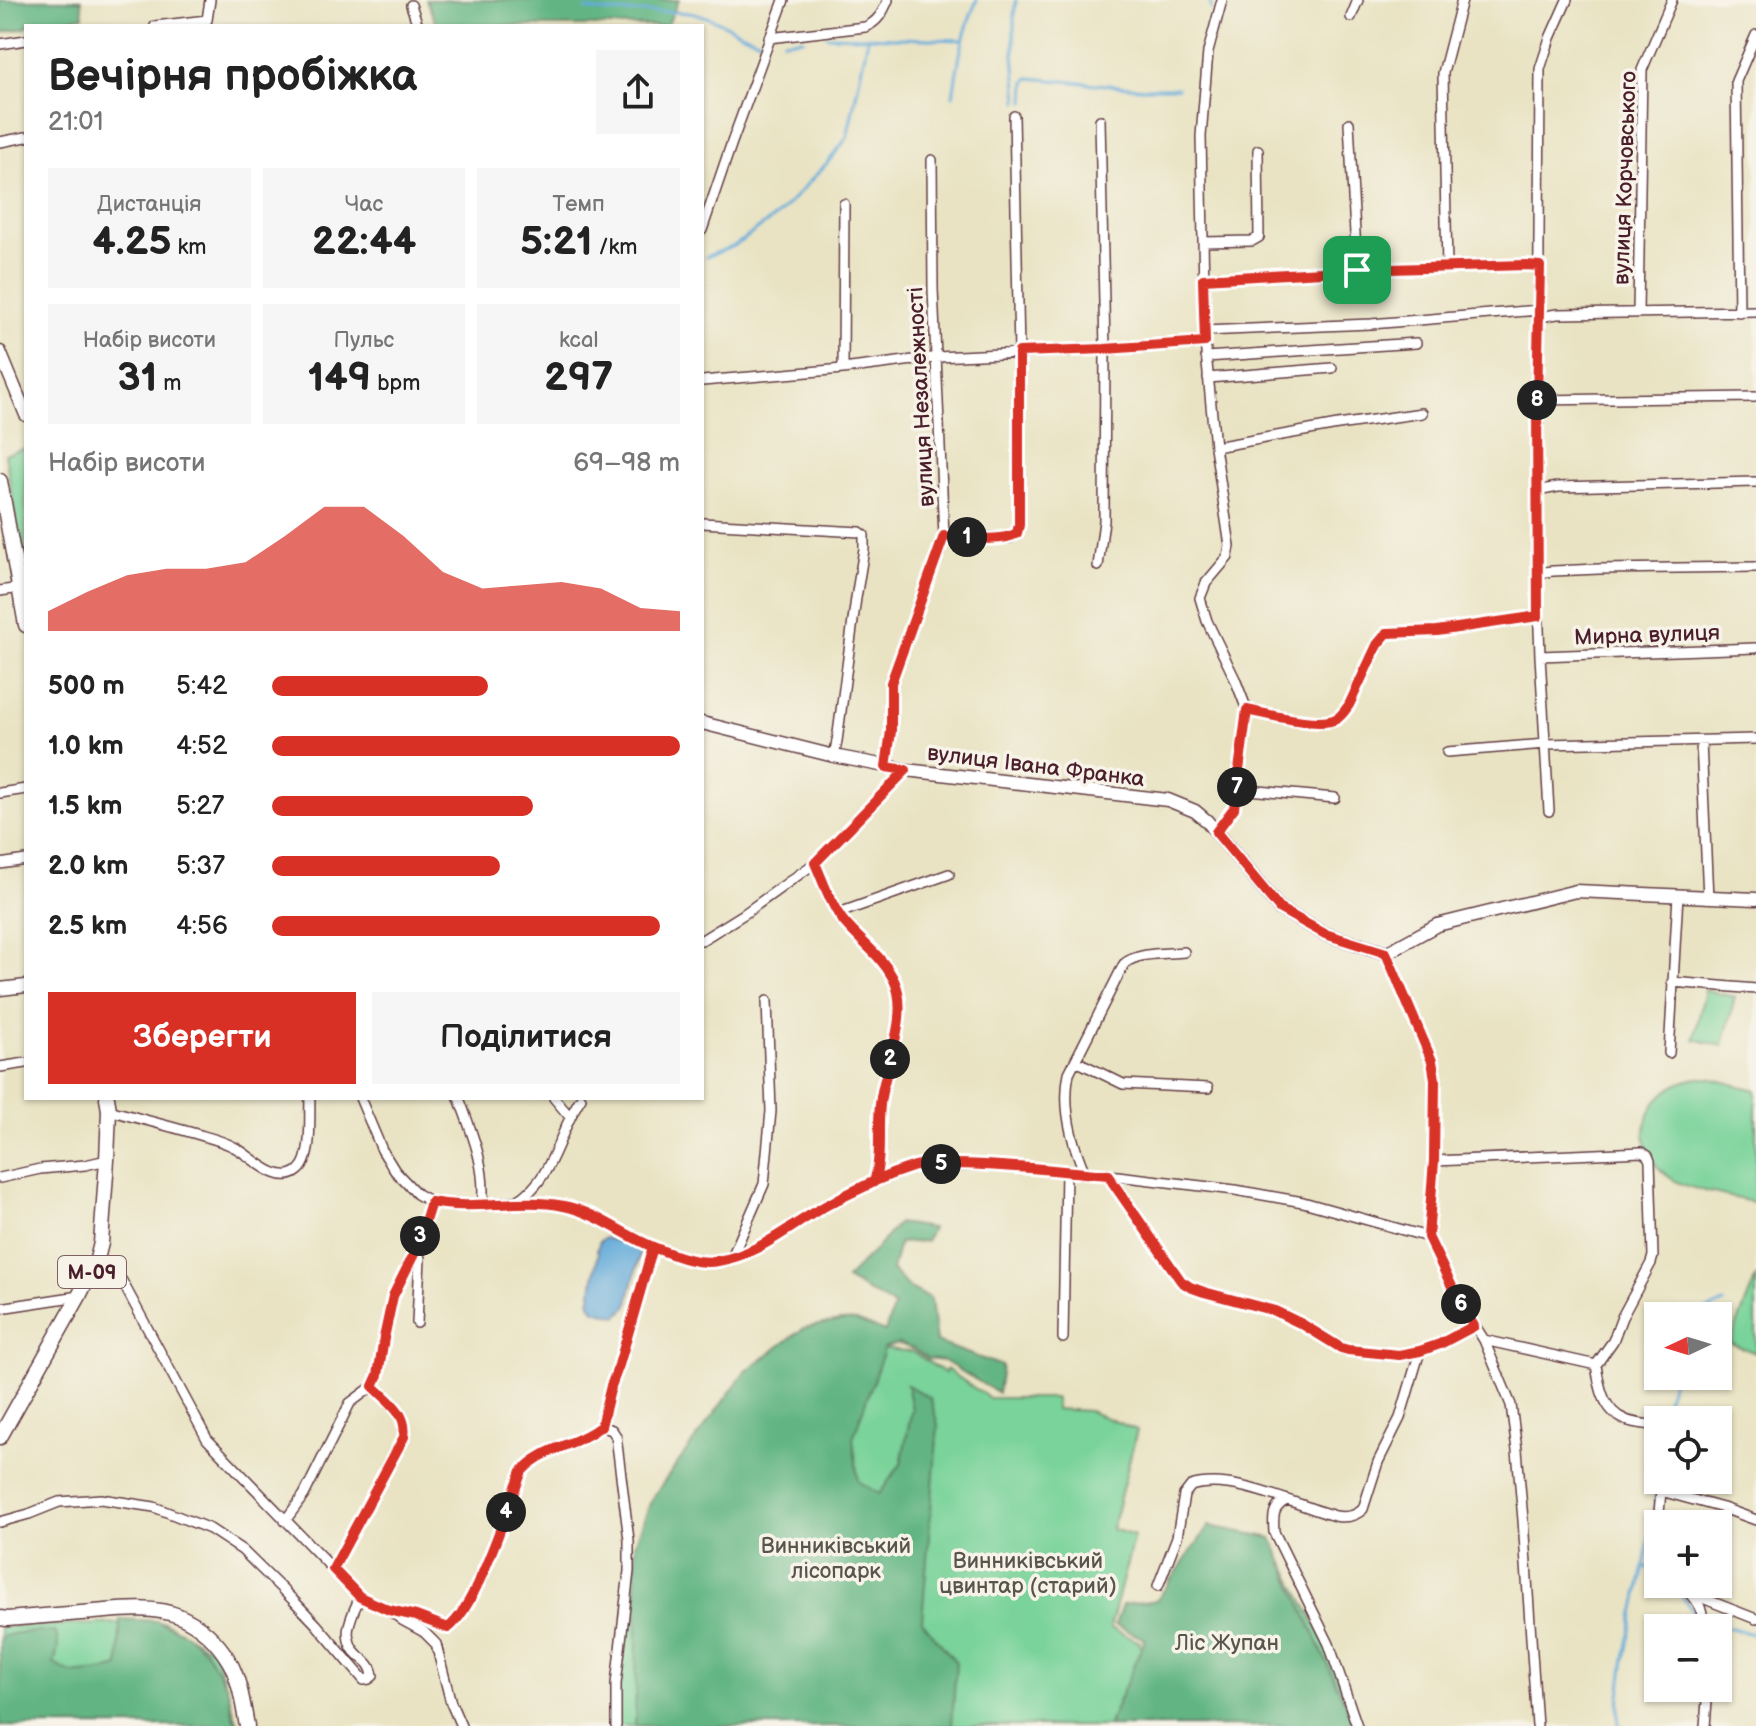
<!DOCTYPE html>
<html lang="uk">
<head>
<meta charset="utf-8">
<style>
  body { margin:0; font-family:"Balsamiq Sans",sans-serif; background:#f6f6f6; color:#222; height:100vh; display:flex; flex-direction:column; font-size:30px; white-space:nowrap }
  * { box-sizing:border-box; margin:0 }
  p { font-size:26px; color:#767676 }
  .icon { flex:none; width:44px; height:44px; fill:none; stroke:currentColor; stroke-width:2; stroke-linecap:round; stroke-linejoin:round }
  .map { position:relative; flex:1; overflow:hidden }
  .panel { position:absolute; left:24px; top:24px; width:680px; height:1076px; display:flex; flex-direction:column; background:#fff; border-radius:0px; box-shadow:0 2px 6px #0004 }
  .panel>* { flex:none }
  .needle { width:52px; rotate:266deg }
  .controls { position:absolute; left:1644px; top:1302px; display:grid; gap:16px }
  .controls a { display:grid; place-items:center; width:88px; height:88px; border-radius:0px; background:#fff; box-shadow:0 2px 6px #0004; font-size:40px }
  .pin { position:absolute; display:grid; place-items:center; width:68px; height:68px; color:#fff; margin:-34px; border-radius:16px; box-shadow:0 4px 12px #0006 }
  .km { position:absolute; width:40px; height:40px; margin:-20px; border-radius:50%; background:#222; color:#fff; font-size:22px; line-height:40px; text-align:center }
  .round { display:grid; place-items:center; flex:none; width:84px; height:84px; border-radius:0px; background:#f6f6f6 }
  .headline { display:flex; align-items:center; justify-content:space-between; height:136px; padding:0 24px }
  h1 { font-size:44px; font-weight:700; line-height:60px }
  .figures { display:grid; grid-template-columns:repeat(3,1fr); gap:12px; height:136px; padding:8px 24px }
  .figures div { display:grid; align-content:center; border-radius:0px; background:#f6f6f6; text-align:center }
  .figures b { font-size:40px; font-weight:700 }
  .figures small { font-size:22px; font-weight:400 }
  .figures p { font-size:22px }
  .chart { height:224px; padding:16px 24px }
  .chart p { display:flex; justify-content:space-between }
  .chart svg { width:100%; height:144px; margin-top:8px; fill:#d93025; opacity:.7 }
  .action { display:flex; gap:16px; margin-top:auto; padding:16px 24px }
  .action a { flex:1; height:92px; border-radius:0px; background:#d93025; color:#fff; font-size:32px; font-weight:700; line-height:92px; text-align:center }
  .action a+a { background:#f6f6f6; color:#222 }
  ul { padding:0 24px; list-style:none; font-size:26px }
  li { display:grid; grid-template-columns:128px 96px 1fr; align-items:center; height:60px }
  li i { height:20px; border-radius:10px; background:#d93025 }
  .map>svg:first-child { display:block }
  .green { fill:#79d39a; stroke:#627962; stroke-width:2 }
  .forest { fill:#62b582; stroke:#566a56; stroke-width:2 }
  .water { fill:#63abda; stroke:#566582; stroke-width:2 }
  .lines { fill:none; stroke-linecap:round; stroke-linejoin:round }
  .stream { stroke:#63abda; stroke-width:3 }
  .street-casing { stroke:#623c42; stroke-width:12 }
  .secondary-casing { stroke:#623c42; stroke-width:15 }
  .primary-casing { stroke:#623c42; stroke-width:17 }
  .street { stroke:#fff; stroke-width:9 }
  .secondary { stroke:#fff; stroke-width:12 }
  .primary { stroke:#fff; stroke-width:14 }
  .route-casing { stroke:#fff; stroke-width:16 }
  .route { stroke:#d93025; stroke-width:10 }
  .labels { text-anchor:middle; stroke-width:7; stroke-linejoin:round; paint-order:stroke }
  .shield { fill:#f7f3e8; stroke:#7e5f64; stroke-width:2 }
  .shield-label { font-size:20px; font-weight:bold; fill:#4a1f2b }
  .street-label { font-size:22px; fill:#4a1f2b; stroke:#f7f3e8 }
  .park-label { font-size:22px; fill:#58554c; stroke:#f7f3e8 }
</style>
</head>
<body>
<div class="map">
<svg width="1756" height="1726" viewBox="0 0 1756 1726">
  <rect width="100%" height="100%" fill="#f7f3e8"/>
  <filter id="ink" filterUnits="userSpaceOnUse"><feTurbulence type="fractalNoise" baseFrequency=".0125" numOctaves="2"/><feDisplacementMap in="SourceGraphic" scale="16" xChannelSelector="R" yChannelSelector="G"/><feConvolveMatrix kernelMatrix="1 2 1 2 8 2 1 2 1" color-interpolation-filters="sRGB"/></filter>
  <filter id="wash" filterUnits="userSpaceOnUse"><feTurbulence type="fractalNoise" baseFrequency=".006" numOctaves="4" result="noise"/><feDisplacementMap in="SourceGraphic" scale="32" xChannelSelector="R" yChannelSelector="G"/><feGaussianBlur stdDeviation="1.8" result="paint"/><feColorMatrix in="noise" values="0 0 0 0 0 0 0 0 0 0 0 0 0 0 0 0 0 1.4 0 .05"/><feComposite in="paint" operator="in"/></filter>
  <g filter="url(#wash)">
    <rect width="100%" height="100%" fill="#e9e3c3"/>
    <path class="green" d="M 26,448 L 26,582 L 5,454 Z
      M 1705,990 L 1735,997 L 1723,1046 L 1694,1039 Z
      M 1697,1078 L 1709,1078 L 1756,1090 L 1756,1203 C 1734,1197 1689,1190 1672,1179 C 1624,1149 1645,1086 1697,1078 Z
      M 1756,1277 L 1756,1353 L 1730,1343 Z
      M 825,1341 L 913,1352 L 945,1373 L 946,1369 L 989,1398 L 1055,1398 L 1056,1409 L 1089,1411 L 1137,1430 L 1112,1529 L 1134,1536 L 1110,1628 L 1140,1642 L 1139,1645 L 1164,1660 L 1156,1619 L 1170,1579 L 1199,1586 L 1222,1578 L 1284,1563 L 1326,1645 L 1356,1726 L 617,1726 L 618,1691 L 632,1563 L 669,1479 Z
      M 164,1622 L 214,1651 L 239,1726 L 0,1726 L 0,1627 Z"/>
    <path class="forest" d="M 0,0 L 81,0 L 83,16 L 39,26 L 26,26 L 26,28 L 0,33 Z
      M 426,0 L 679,0 L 667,26 L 437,26 Z
      M 898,1223 L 932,1228 L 926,1241 L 899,1243 L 892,1270 L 908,1287 L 931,1299 L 936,1342 L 1002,1366 L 998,1393 L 944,1361 L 928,1359 L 913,1349 L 899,1344 L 885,1347 L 853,1438 L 858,1481 L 879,1494 L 901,1464 L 912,1409 L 907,1385 L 930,1398 L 938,1425 L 922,1621 L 956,1662 L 952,1726 L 635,1726 L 637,1628 L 635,1544 L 652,1498 L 745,1372 L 804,1328 L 840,1321 L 856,1321 L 885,1332 L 894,1306 L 846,1279 L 877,1248 Z
      M 1209,1526 L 1272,1538 L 1355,1726 L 1108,1726 L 1145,1639 L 1115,1625 L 1122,1605 L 1157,1600 Z
      M 120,1619 L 157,1621 L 185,1633 L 204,1649 L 227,1686 L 236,1726 L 0,1726 L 0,1637 L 17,1633 L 54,1631 C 61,1641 57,1653 54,1664 C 61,1666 65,1671 72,1673 C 78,1674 112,1670 119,1667 Z"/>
    <path class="water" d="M 605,1238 L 635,1246 L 640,1254 L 627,1307 L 618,1316 L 594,1310 L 590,1303 L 598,1254 L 597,1249 L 600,1241 Z"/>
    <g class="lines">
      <path class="stream" d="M 1016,0 L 1014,15 L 1014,55 L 1018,101
        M 1210,0 L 1211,9
        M 586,9 C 624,17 663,7 700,15 C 721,20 738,34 759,40
        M 827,36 L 963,40
        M 783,41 L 803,39
        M 953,96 C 958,63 963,31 977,0
        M 1025,102 L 1026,82 L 1029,78 L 1141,88 L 1178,88
        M 706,257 L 734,246 L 779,214 L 829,161 L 847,138 L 868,38
        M 1695,1316 L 1724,1303
        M 1662,1420 L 1673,1376
        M 1645,1566 L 1658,1574
        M 1673,1584 L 1694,1612
        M 1706,1621 L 1756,1635
        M 1618,1726 L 1619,1703 L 1625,1658 L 1653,1522 L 1658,1455"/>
    </g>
  </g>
  <g filter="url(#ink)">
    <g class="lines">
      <g class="street-casing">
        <path id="street" d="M 411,5 L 418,26
          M 1351,17 L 1358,0
          M 204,22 L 207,20 L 210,0
          M 155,26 L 207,20
          M 769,38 L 865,27 C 878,22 883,12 888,0
          M 0,44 L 26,40
          M 1349,123 L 1357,270
          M 0,142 L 26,137
          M 702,230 L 731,145 L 784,0
          M 1203,242 L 1252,241 L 1259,237 L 1258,150
          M 1447,268 L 1443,73 L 1462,0
          M 1203,279 L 1357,270 L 1526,265 L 1540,266
          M 1739,312 L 1736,81 L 1756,35
          M 1638,313 L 1642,70 L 1672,0
          M 1539,317 L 1557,314 L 1756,311
          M 1204,331 L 1371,324 L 1539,310
          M 1206,357 L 1416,343
          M 843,369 L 844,204
          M 1208,378 L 1332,368
          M 702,381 L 843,369 L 937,357 L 1105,349 L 1205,342
          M 1537,400 L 1756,397
          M 1215,447 L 1338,425 L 1422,413
          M 1537,491 L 1558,487 L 1756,482
          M 702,523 L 860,532 L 864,535 L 864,549 L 856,598 L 837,741 L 834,756
          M 944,536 L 1010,538 L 1017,533 L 1019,525 L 1019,352 L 1014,116
          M 1098,566 L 1104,521 L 1105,349 L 1100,120
          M 1537,573 L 1553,571 L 1599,569 L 1756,567
          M 0,591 L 19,588
          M 1540,656 L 1756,648
          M 1247,710 C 1267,713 1319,728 1336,719 C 1342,715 1345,710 1349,705 L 1377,645 L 1387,633 L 1437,631 L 1538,616
          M 1701,742 L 1708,898
          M 1447,752 L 1546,744 L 1756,739
          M 886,767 L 891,731 L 891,683 L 944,536 L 933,289 L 932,160
          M 1237,789 L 1335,798
          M 0,793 L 26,789
          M 1549,811 L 1540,656 L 1537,573 L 1540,69 L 1550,38 L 1567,0
          M 1216,832 L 1234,808 L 1247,710 L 1235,679 L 1207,621 L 1200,598 L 1206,583 L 1228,557 L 1230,546 L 1215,447 L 1205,342 L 1201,136 L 1208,52 L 1222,0
          M 815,863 C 823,881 832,908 845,923 C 861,942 881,955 893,978 C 911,1012 887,1061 881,1097 C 876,1125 883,1154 874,1182
          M 0,864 L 26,860
          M 839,913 L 949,874
          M 702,940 L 744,914 L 815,863 L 906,770
          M 1386,953 L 1432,1061 L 1435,1079 L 1434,1161 L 1428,1237 L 1458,1299 L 1484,1340 L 1511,1405 L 1517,1450 L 1523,1520 L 1537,1726
          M 1672,982 L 1756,989
          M 1669,1053 L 1678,895
          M 1076,1061 L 1123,1084 L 1208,1088
          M 0,1067 L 26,1063
          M 360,1098 L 382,1150 L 395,1171 L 417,1194 L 431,1202 L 442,1204 L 482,1206 L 517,1201 L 560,1205 L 576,1208 L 653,1247 L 686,1259 L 701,1261 L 717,1261 L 749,1253 L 824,1207 L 874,1182 L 918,1165 L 1003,1166 L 1109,1175 L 1235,1190 L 1303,1202 L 1428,1237
          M 459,1098 C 472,1133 487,1168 482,1206
          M 554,1098 L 570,1117
          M 109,1110 C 137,1118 165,1125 193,1133 C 206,1137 221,1140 234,1147 C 251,1155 279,1188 299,1170 C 313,1158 309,1116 310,1098
          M 1434,1161 L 1642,1152 L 1648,1156 L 1650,1161 L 1653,1256 L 1651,1263 L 1622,1317 L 1613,1341 L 1596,1365
          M 1085,1173 C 1071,1141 1062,1107 1069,1073 L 1124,964 C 1137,952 1166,954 1184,952
          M 1109,1175 L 1113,1183 L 1181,1281 L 1190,1287 L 1275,1311 L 1302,1324 L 1341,1348 L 1348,1350 C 1364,1352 1382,1355 1398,1355 C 1425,1354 1451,1338 1474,1326
          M 0,1178 L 40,1169 L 85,1165 L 107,1160
          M 517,1201 C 554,1179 558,1132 581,1098
          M 416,1250 L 420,1258 L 417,1323
          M 732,1257 L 764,1184 L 771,1111 L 767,1001
          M 93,1270 L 111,1272 L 122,1281 L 207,1439 L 360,1597 L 389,1610 L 402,1620 L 424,1632 L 436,1644 L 451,1703 L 461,1726
          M 0,1308 L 79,1296
          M 1063,1338 L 1066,1171
          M 1484,1340 L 1596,1365 C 1599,1385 1603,1412 1626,1420 C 1635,1424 1648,1424 1658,1426
          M 1661,1491 L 1723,1508 L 1756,1520
          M 1287,1500 C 1272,1507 1273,1517 1274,1532 L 1329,1644 L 1357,1726
          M 285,1521 L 304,1495 L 350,1403 L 373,1386 L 378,1375 L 384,1338 L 393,1296 L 416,1250 L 431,1202
          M 0,1522 L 29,1514 L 59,1502 L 101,1499 L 154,1507 L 210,1529 L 242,1550 L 292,1599 L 316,1624 L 364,1680 L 369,1679 L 373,1676 C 372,1666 367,1662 359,1656 C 339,1638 351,1617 360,1597
          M 1658,1524 L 1662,1480
          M 1658,1525 L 1656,1544 L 1658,1551
          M 333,1569 L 404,1437 C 408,1413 389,1402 373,1386
          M 1683,1584 L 1700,1607 L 1706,1628
          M 1158,1586 L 1177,1537 L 1184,1495 L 1191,1486 C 1232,1473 1295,1505 1335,1516 C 1346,1518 1355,1517 1363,1509 L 1378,1462 L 1400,1418 L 1420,1351
          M 1689,1591 L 1705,1599 L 1756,1619
          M 394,1611 L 416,1616 L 448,1628 C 478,1607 506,1508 522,1471 C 543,1447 577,1446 601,1426
          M 616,1726 L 616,1684 L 629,1571 L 629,1540 L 616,1436 L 612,1430 L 601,1426 L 611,1386 L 619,1365 L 653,1247
          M 1705,1726 L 1708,1688"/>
      </g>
      <g class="secondary-casing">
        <path id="secondary" d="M 0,352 L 26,415
          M 702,723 L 834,756 L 906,770 L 1168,800 L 1195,811 L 1207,821 L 1280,909 L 1325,934 L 1386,953 L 1437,925 L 1576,891 L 1756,899
          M 0,989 L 26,986"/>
      </g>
      <g class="primary-casing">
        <path id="primary" d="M 0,481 L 26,625
          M 0,1437 L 79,1296 L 97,1259 L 101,1243 L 107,1160 L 109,1110 L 107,1098
          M 0,1618 L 7,1619 C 32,1617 56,1615 81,1613 C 112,1611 150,1604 179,1616 C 200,1625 217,1641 229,1661 C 240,1680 243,1705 247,1726"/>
      </g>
      <use href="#street" class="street"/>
      <use href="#secondary" class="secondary"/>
      <use href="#primary" class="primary"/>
    </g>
  </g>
  <g class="lines" filter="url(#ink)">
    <g class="route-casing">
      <path id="route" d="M 1357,270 L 1203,279 L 1205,342 L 1105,349 L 1019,352 L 1019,525 L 1017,533 C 1002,543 963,537 944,536 L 891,683 L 891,731 L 886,767 L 906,770 L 815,863 C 823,881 832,908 845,923 C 861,942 881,955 893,978 C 911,1012 887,1061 881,1097 C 876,1125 883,1154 874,1182 C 856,1191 837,1199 820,1209 C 787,1229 755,1256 717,1261 C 696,1264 677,1256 658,1249 C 626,1237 598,1213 564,1206 C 519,1197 476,1211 431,1202 L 416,1250 L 393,1296 L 384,1338 L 378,1375 L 373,1386 C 389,1402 408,1413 404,1437 L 333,1569 L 360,1597 L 389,1610 L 416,1616 L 448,1628 C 477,1607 507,1508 522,1471 C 543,1447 577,1446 601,1426 L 611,1386 L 619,1365 L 653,1247 C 674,1255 695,1265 718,1261 C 756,1255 787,1228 820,1209 C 849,1192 883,1176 915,1166 C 926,1163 940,1164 951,1164 C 1004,1164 1057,1171 1109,1175 L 1113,1183 L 1181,1281 L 1190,1287 L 1204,1292 L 1275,1311 L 1302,1324 L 1341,1348 L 1348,1350 L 1399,1355 L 1420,1351 L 1440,1344 L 1474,1326 L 1458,1299 L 1428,1237 L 1434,1161 L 1435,1079 L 1432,1061 L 1386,953 L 1325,934 L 1280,909 L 1216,832 L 1234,808 L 1247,710 C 1267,714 1319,728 1336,719 C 1342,716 1345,710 1349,705 L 1377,645 L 1387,633 L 1437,631 L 1538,616 L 1537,400 L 1540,266 L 1526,265 L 1357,270"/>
    </g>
    <use href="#route" class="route"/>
  </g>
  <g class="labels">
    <rect class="shield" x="58" y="1256" width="68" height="32" rx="6"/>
    <g class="shield-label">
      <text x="92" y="1279">М-09</text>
    </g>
    <g class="street-label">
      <text transform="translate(1624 178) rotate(-88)" y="8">вулиця Корчовського</text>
      <text transform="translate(920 397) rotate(-93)" y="8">вулиця Незалежності</text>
      <text transform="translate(1647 634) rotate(-2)" y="8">Мирна вулиця</text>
      <text transform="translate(1036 765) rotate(7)" y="8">вулиця Івана Франка</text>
    </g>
    <g class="park-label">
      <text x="836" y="1553">Винниківський<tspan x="836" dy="25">лісопарк</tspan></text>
      <text x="1028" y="1568">Винниківський<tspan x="1028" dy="25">цвинтар (старий)</tspan></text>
      <text x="1227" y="1650">Ліс Жупан</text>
    </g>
  </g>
</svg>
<div class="controls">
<a><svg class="needle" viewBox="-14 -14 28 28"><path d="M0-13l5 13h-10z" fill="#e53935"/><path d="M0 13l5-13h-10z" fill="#767676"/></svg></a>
<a><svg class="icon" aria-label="locate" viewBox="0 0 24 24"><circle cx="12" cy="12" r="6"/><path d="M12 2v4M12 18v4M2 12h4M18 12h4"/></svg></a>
<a>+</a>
<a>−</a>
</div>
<div class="pin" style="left:1357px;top:270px;background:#1e9e55"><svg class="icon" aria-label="arrive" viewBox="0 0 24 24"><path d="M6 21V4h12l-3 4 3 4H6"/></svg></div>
<b class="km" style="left:967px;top:537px">1</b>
<b class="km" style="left:890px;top:1059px">2</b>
<b class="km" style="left:420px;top:1236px">3</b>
<b class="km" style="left:506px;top:1512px">4</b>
<b class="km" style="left:941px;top:1164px">5</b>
<b class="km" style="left:1461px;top:1304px">6</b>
<b class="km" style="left:1237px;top:787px">7</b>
<b class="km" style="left:1537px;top:400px">8</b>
<section class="panel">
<div class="headline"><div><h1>Вечірня пробіжка</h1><p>21:01</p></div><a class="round"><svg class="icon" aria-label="share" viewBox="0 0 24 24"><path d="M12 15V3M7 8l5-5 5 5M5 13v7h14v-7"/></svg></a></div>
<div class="figures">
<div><p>Дистанція</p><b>4.25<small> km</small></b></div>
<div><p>Час</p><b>22:44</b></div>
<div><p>Темп</p><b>5:21<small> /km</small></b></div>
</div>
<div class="figures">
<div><p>Набір висоти</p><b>31<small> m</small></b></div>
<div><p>Пульс</p><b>149<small> bpm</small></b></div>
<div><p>kcal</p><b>297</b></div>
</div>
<div class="chart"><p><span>Набір висоти</span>69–98 m</p>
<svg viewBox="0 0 160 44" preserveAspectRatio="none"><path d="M0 44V38L10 32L20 27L30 25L40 25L50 23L60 15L70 6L80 6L90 15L100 26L110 31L120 30L130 29L140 31L150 37L160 38V44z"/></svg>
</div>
<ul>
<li><b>500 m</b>5:42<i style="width:53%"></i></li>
<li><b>1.0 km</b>4:52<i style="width:100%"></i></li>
<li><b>1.5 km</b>5:27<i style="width:64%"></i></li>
<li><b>2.0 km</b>5:37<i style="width:56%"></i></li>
<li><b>2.5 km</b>4:56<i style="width:95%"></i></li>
</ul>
<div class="action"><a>Зберегти</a><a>Поділитися</a></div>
</section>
</div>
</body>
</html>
